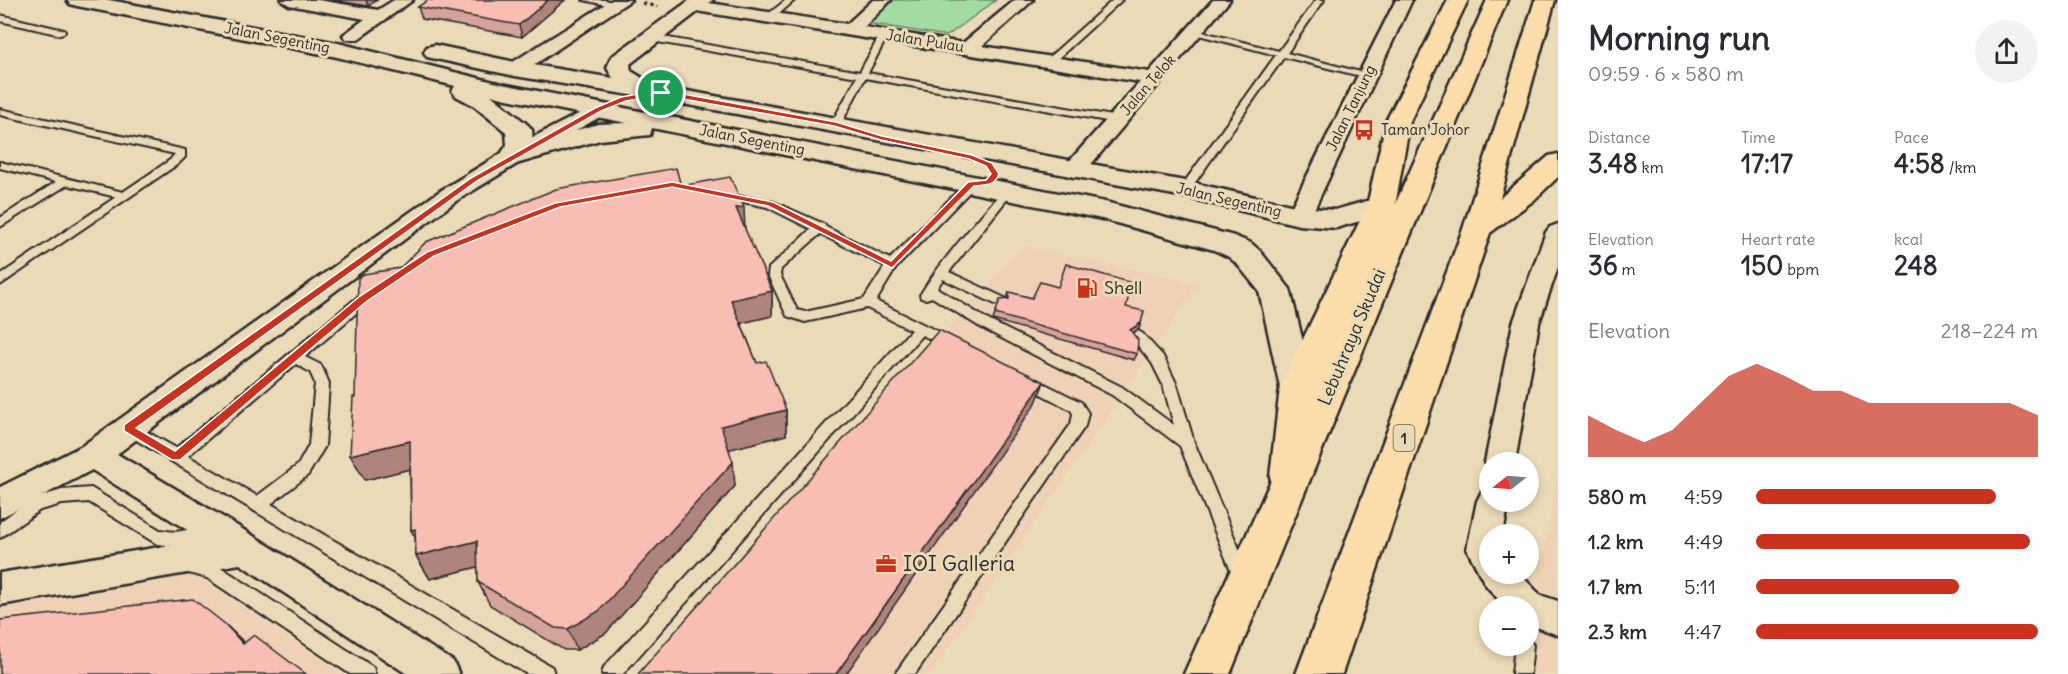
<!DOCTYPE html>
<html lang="en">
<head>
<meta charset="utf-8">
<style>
  body { margin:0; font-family:Delius,sans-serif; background:#f2f2f3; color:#2b2b33; height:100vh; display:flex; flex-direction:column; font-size:22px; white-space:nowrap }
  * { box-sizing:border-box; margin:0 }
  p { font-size:20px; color:#7c7c81 }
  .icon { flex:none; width:33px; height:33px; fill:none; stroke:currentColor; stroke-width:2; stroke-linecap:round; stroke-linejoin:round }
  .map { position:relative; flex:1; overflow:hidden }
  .panel { display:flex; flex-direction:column; background:#fff; width:510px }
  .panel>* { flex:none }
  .needle { width:39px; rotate:253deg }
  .fabs { position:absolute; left:1479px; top:452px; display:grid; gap:12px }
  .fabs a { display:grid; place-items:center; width:60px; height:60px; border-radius:50%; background:#fff; box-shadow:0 3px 9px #0003; font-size:30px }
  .pin { position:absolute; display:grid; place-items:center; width:51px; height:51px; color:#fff; margin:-26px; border:3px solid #fff; border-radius:50%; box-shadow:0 2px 6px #0007 }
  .round { display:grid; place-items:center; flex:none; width:63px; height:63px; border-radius:32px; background:#f2f2f3 }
  .head { display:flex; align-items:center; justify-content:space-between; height:102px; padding:0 30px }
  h1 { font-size:33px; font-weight:800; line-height:45px }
  .metrics { display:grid; grid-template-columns:repeat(3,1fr); gap:9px; height:102px; padding:6px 30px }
  .metrics div { display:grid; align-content:center }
  .metrics b { font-size:26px; font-weight:800 }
  .metrics small { font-size:16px; font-weight:400 }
  .metrics p { font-size:16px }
  .chart { height:168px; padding:12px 30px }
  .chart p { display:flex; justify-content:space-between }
  .chart svg { width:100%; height:108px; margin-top:6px; fill:#c8321e; opacity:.7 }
  ul { padding:0 30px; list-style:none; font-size:20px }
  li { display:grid; grid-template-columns:96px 72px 1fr; align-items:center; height:45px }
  li i { height:15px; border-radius:8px; background:#c8321e }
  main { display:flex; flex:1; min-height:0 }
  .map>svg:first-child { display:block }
  .built { fill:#efd1b6 }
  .green { fill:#a3dca2; stroke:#678466; stroke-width:1.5 }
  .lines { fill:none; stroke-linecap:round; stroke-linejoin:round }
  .lane-casing { stroke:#2b2b2b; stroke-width:4 }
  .street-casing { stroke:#2b2b2b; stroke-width:5 }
  .secondary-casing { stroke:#2b2b2b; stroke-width:5 }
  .primary-casing { stroke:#2b2b2b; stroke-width:5 }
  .highway-casing { stroke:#2b2b2b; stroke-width:5 }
  .path { stroke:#2b2b2b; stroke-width:3; stroke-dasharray:4.5 3; stroke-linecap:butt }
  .lane { fill:#ebdab7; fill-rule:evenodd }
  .street { fill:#ebdab7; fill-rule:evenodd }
  .secondary { fill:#ebdab7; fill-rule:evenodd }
  .primary { fill:#fbddab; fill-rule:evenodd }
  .highway { fill:#fbddab; fill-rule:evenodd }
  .wall { fill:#d5a39a; stroke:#2b2b2b; stroke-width:1.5 }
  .shaded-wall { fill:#ae847d; stroke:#2b2b2b; stroke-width:1.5 }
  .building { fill:#f8bdb3; stroke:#2b2b2b; stroke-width:1.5 }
  .route { fill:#c8321e; stroke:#fff; stroke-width:1.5; fill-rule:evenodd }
  .labels { text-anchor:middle; stroke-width:6; stroke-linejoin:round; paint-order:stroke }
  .far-street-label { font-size:15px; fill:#2b2b2b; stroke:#ebdab7 }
  .far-poi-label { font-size:15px; fill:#2b2b2b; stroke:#ebdab7; text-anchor:start }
  .shield { fill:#ebdab7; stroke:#656055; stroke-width:1.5 }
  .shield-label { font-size:16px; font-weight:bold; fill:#2b2b2b }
  .poi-label { font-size:18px; fill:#2b2b2b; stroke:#ebdab7; text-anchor:start }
  .street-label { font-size:18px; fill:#2b2b2b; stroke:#ebdab7 }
  .near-poi-label { font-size:21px; fill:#2b2b2b; stroke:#ebdab7; text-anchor:start }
</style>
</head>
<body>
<main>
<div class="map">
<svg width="1558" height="674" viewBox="0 0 1558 674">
  <rect width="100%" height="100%" fill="#ebdab7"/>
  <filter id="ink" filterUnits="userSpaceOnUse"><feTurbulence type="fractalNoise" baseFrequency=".0167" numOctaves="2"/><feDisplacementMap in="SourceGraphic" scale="12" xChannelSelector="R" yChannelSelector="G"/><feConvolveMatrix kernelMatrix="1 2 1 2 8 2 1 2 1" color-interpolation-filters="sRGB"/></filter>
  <g filter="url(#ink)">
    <path class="built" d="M 1024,246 L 1198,284 L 931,674 L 650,674 L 943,333 Z
      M 1558,474 L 1558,674 L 1522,674 L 1528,645 Z
      M 193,574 L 343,674 L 0,674 L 0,607 Z"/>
    <path class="green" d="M 894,0 L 996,0 L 947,36 L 867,23 Z"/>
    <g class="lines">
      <g class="lane-casing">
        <path id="lane" d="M 583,0 L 605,0 L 620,4 L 616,7 Z
          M 786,0 L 795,0 L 773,19 L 767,19 L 767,15 Z
          M 1113,0 L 1122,0 L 1053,63 L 1047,63 L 1047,59 Z
          M 1316,0 L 1324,0 L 1287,53 L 1368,74 L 1368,78 L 1284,57 L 1189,191 L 1181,191 L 1181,187 L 1276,55 L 1191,33 L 1191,29 L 1279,51 Z
          M 0,15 L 64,30 L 65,32 L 61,35 L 0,21 Z
          M 884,32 L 888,35 L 868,73 L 1118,117 L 1123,120 L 1118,123 L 865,78 L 841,124 L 836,127 L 831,124 L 857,77 L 652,41 L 648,38 L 652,35 L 860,72 L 880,35 Z
          M 0,109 L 185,150 L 185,157 L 178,164 L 0,285 L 0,275 L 116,197 L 67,185 L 0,227 L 0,218 L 56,182 L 0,168 L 0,162 L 123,192 L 170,160 L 175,154 L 0,115 Z
          M 971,181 L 977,184 L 975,186 L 896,268 L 876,301 L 955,340 L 957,343 L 955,346 L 945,346 L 922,335 L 623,674 L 602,674 L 604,667 L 911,330 L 867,308 L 805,322 L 787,316 L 768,275 L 769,268 L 811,229 L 767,207 L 719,197 L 719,193 L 774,202 L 824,224 L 826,227 L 890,259 L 967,182 ZM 820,234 L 885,266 L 864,299 L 805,312 L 797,310 L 780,275 L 781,269 Z
          M 1008,188 L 1014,191 L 1012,193 L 949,272 L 1005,298 L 1006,301 L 1005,304 L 995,304 L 943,279 L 937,288 L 990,321 L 1122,387 L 1174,425 L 1163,385 L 1152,363 L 1130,336 L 1137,331 L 1142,333 L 1163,356 L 1177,385 L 1194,442 L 1251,577 L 1248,583 L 1242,585 L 1236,583 L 1180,446 L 1112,395 L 980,327 L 932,297 L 926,299 L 921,298 L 920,295 C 943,258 975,223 1004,189 Z
          M 371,289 L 376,290 L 377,293 L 376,296 L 305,357 L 321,365 L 329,383 L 325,446 L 308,475 L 271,504 L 552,667 L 554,674 L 527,674 L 171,461 L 123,432 L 121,428 L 123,424 L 128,422 L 133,424 L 176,448 L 366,290 ZM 296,364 L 310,372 L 315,383 L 309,445 L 298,465 L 257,496 L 188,456 Z
          M 1027,375 L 1081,402 L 1088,413 L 1085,426 L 915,674 L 895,674 L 1071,424 L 1073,414 L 1071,410 L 1022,384 L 1020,380 L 1022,376 Z
          M 91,488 L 160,530 L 175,532 L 212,526 L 218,528 L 220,533 L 218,538 L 212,540 L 175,546 L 157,544 L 89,502 L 62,504 L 40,510 L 0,538 L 0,522 L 29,500 L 62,490 Z
          M 198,558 L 219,566 L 373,667 L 375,674 L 350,674 L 207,578 L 185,572 L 182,567 L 185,562 Z
          M 1528,638 L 1533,645 L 1530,674 L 1512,674 L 1515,645 L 1528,645 Z"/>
      </g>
      <g class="street-casing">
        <path id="street" d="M 281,0 L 318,0 L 378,10 L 394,0 L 413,0 L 358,39 L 346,39 L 343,35 L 365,19 L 289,5 Z
          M 612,0 L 631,0 L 522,73 L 508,73 L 506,69 L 508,65 Z
          M 873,0 L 891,0 L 864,27 L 963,43 L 1015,0 L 1033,0 L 982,46 L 1149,72 L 1213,0 L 1230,0 L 1082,175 L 1074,177 L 1066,175 L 1063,170 L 1066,165 L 1140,82 L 696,11 L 688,6 L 696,1 L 847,24 Z
          M 1396,0 L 1412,0 L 1311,216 L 1307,221 L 1299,223 L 1291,221 L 1287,216 Z
          M 598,104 L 605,106 L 608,110 L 605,114 L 520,162 L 456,201 L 117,454 L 231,522 L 453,661 L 459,674 L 407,674 L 240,564 L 0,605 L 0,573 L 203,540 L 92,470 L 0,518 L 0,487 L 82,446 L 440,191 L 504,152 Z
          M 1558,224 L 1558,267 L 1539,323 L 1515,462 L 1490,462 L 1490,471 L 1485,462 L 1513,323 L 1546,232 L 1550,227 Z
          M 1490,489 L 1490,501 L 1509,501 L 1503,534 L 1490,534 L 1490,573 L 1519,573 L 1540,595 L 1558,601 L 1558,635 L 1528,624 L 1528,606 L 1504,606 L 1485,584 L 1467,549 L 1477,501 L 1482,491 Z"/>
      </g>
      <g class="secondary-casing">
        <path id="secondary" d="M 67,0 L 109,0 L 338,43 L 502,84 L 1105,202 L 1234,236 L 1251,243 L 1260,251 L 1290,289 L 1314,387 L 1309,396 L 1297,400 L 1285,396 L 1280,387 L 1259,291 L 1238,265 L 1229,257 L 1214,250 L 1102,219 L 652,128 L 650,135 L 600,140 L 512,165 L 503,163 L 499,157 L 507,145 L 506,132 L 473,105 L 456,96 L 452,91 L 455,86 L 337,57 L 77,6 L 70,4 ZM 491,95 L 502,98 L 627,123 L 598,124 L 533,143 L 532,130 L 528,125 Z
          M 690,0 L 713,0 L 630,64 L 631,71 L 654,85 L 1185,181 L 1299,207 L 1335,210 L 1381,197 L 1391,200 L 1395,206 L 1391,212 L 1336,228 L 1299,225 L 1185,197 L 661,100 L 515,76 L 427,57 L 424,52 L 427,47 L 435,45 L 515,62 L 613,78 L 607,68 L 611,57 Z"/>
      </g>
      <g class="primary-casing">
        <path id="primary" d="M 1448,0 L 1468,0 L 1410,121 L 1395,206 L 1314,387 L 1308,477 L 1303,488 L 1289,493 L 1275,488 L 1270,477 L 1280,387 L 1367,206 L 1386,121 Z"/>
      </g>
      <g class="highway-casing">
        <path id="highway" d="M 1487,0 L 1507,0 L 1230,674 L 1184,674 Z
          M 1535,0 L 1555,0 L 1500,198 L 1549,156 L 1558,154 L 1558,177 L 1534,200 L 1490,233 L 1342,674 L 1296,674 L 1463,229 Z"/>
      </g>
      <path class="path" d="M 642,3 L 658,7"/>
      <use href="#lane" class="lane"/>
      <use href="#street" class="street"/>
      <use href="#secondary" class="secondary"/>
      <use href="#primary" class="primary"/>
      <use href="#highway" class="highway"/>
    </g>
    <path class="wall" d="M 331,0 L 377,0 L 368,6 Z
      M 428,0 L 565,0 L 522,37 L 422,19 L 418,7 Z
      M 681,186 L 744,228 L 772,291 L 772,316 L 741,323 L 757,363 L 786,410 L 786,435 L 729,449 L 735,486 L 606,633 L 577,650 L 564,650 L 490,605 L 478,582 L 478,567 L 430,579 L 416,556 L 415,537 L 411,530 L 410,469 L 365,480 L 355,397 L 400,268 Z
      M 1009,292 L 1032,298 L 1126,307 L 1139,329 L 1133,333 L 1137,354 L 1134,360 L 993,320 L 995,314 L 1007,299 Z"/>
    <path class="shaded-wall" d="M 366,0 L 377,0 L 368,6 Z
      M 548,0 L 565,0 L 522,37 L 519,25 Z
      M 744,207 L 745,232 L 736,208 Z
      M 772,291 L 772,316 L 733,325 L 731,300 Z
      M 1141,323 L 1139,329 L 1128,336 L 1130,330 Z
      M 1044,382 L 1036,403 L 846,674 L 836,674 Z
      M 786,410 L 786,435 L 723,451 L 721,426 Z
      M 410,441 L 423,466 L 365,480 L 350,455 Z
      M 733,462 L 735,486 L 606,633 L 577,650 L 568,629 Z
      M 415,529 L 424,553 L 411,530 Z
      M 477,541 L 489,564 L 430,579 L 416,556 Z
      M 225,624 L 247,645 L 243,644 Z"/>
    <path class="building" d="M 428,0 L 548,0 L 519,25 L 418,7 Z
      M 676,168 L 681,186 L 730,177 L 744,207 L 736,208 L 772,291 L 731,300 L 757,363 L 766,361 L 786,410 L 721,426 L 733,462 L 599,611 L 568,629 L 555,628 L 478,582 L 477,541 L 416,556 L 415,529 L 411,530 L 410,441 L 350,455 L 353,397 L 355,397 L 358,278 L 364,274 L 400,268 L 426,242 L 556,189 Z
      M 1066,264 L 1132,283 L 1126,307 L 1144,311 L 1141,323 L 1130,330 L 1138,340 L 1137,354 L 995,314 L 1000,300 L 1009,299 L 1009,292 L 1032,298 L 1040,282 L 1058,287 Z
      M 939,330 L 1044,382 L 836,674 L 638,674 Z
      M 193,599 L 225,624 L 243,644 L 254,635 L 306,674 L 0,674 L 0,620 Z"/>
  </g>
  <path class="route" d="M 661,90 L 836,122 L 882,136 L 972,155 L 992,163 L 999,174 C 995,186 985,185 974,186 L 892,268 L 768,206 L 672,187 L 560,207 L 434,256 L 367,301 L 180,460 L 172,460 L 124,431 L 124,425 L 471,178 L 595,108 L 621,97 ZM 661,95 L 834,126 L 881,140 L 969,159 L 986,166 L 991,174 L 986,180 L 968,182 L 891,261 L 773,202 L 672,182 L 555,203 L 427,252 L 360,296 L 175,451 L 136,428 L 477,181 L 601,111 L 626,101 Z"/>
  <defs>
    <g id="bus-bare" transform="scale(1.62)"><path d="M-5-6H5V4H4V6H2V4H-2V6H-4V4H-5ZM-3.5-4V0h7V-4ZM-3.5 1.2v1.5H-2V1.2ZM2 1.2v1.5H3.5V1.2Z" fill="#c8321e" stroke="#ebdab7" stroke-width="2.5" paint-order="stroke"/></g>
    <g id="fuel-bare" transform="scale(1.62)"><path d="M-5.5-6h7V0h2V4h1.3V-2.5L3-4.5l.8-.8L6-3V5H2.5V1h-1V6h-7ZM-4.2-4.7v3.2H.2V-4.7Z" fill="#c8321e" stroke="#ebdab7" stroke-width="2.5" paint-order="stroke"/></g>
    <g id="office-bare" transform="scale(1.62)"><path d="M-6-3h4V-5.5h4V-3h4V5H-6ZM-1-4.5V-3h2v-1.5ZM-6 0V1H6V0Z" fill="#c8321e" stroke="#ebdab7" stroke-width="2.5" paint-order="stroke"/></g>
  </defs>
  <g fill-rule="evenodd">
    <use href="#bus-bare" x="1364" y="130"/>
    <use href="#fuel-bare" x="1087" y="288"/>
    <use href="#office-bare" x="886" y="564"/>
  </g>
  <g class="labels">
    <g class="far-street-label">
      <text transform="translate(277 38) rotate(11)" y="5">Jalan Segenting</text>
      <text transform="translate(925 41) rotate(9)" y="5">Jalan Pulau</text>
      <text transform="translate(1148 85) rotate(-49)" y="5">Jalan Telok</text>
      <text transform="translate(1351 108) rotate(-64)" y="5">Jalan Tanjung</text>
      <text transform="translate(752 140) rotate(11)" y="5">Jalan Segenting</text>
      <text transform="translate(1229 200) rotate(13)" y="5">Jalan Segenting</text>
    </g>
    <g class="far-poi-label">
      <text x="1381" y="135">Taman Johor</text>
    </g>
    <rect class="shield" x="1393.5" y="425" width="21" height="26" rx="4.5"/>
    <g class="shield-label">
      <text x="1404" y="444">1</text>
    </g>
    <g class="poi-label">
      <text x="1104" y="294">Shell</text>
    </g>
    <g class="street-label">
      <text transform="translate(1352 337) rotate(-67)" y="6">Lebuhraya Skudai</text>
    </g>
    <g class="near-poi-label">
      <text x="903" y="571">IOI Galleria</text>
    </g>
  </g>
</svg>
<div class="fabs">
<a><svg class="needle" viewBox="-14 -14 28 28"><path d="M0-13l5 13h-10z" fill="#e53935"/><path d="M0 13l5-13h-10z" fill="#7c7c81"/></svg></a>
<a>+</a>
<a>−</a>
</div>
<div class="pin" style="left:661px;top:93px;background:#1e9e55"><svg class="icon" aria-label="arrive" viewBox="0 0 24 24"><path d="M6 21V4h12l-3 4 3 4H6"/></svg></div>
</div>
<section class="panel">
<div class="head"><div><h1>Morning run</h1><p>09:59 · 6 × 580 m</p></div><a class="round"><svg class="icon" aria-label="share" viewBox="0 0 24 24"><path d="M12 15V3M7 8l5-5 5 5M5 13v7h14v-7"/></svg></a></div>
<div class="metrics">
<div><p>Distance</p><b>3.48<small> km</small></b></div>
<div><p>Time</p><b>17:17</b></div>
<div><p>Pace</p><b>4:58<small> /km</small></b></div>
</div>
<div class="metrics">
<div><p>Elevation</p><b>36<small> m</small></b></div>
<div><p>Heart rate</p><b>150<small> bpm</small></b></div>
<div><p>kcal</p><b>248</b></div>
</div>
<div class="chart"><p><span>Elevation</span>218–224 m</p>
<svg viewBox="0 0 160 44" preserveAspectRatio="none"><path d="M0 44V27L10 33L20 38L30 33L40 22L50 11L60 6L70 11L80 17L90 17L100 22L110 22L120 22L130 22L140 22L150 22L160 27V44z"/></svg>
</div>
<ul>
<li><b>580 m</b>4:59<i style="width:85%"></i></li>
<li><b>1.2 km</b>4:49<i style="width:97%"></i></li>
<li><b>1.7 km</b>5:11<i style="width:72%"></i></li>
<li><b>2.3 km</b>4:47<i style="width:100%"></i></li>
</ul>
</section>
</main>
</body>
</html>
